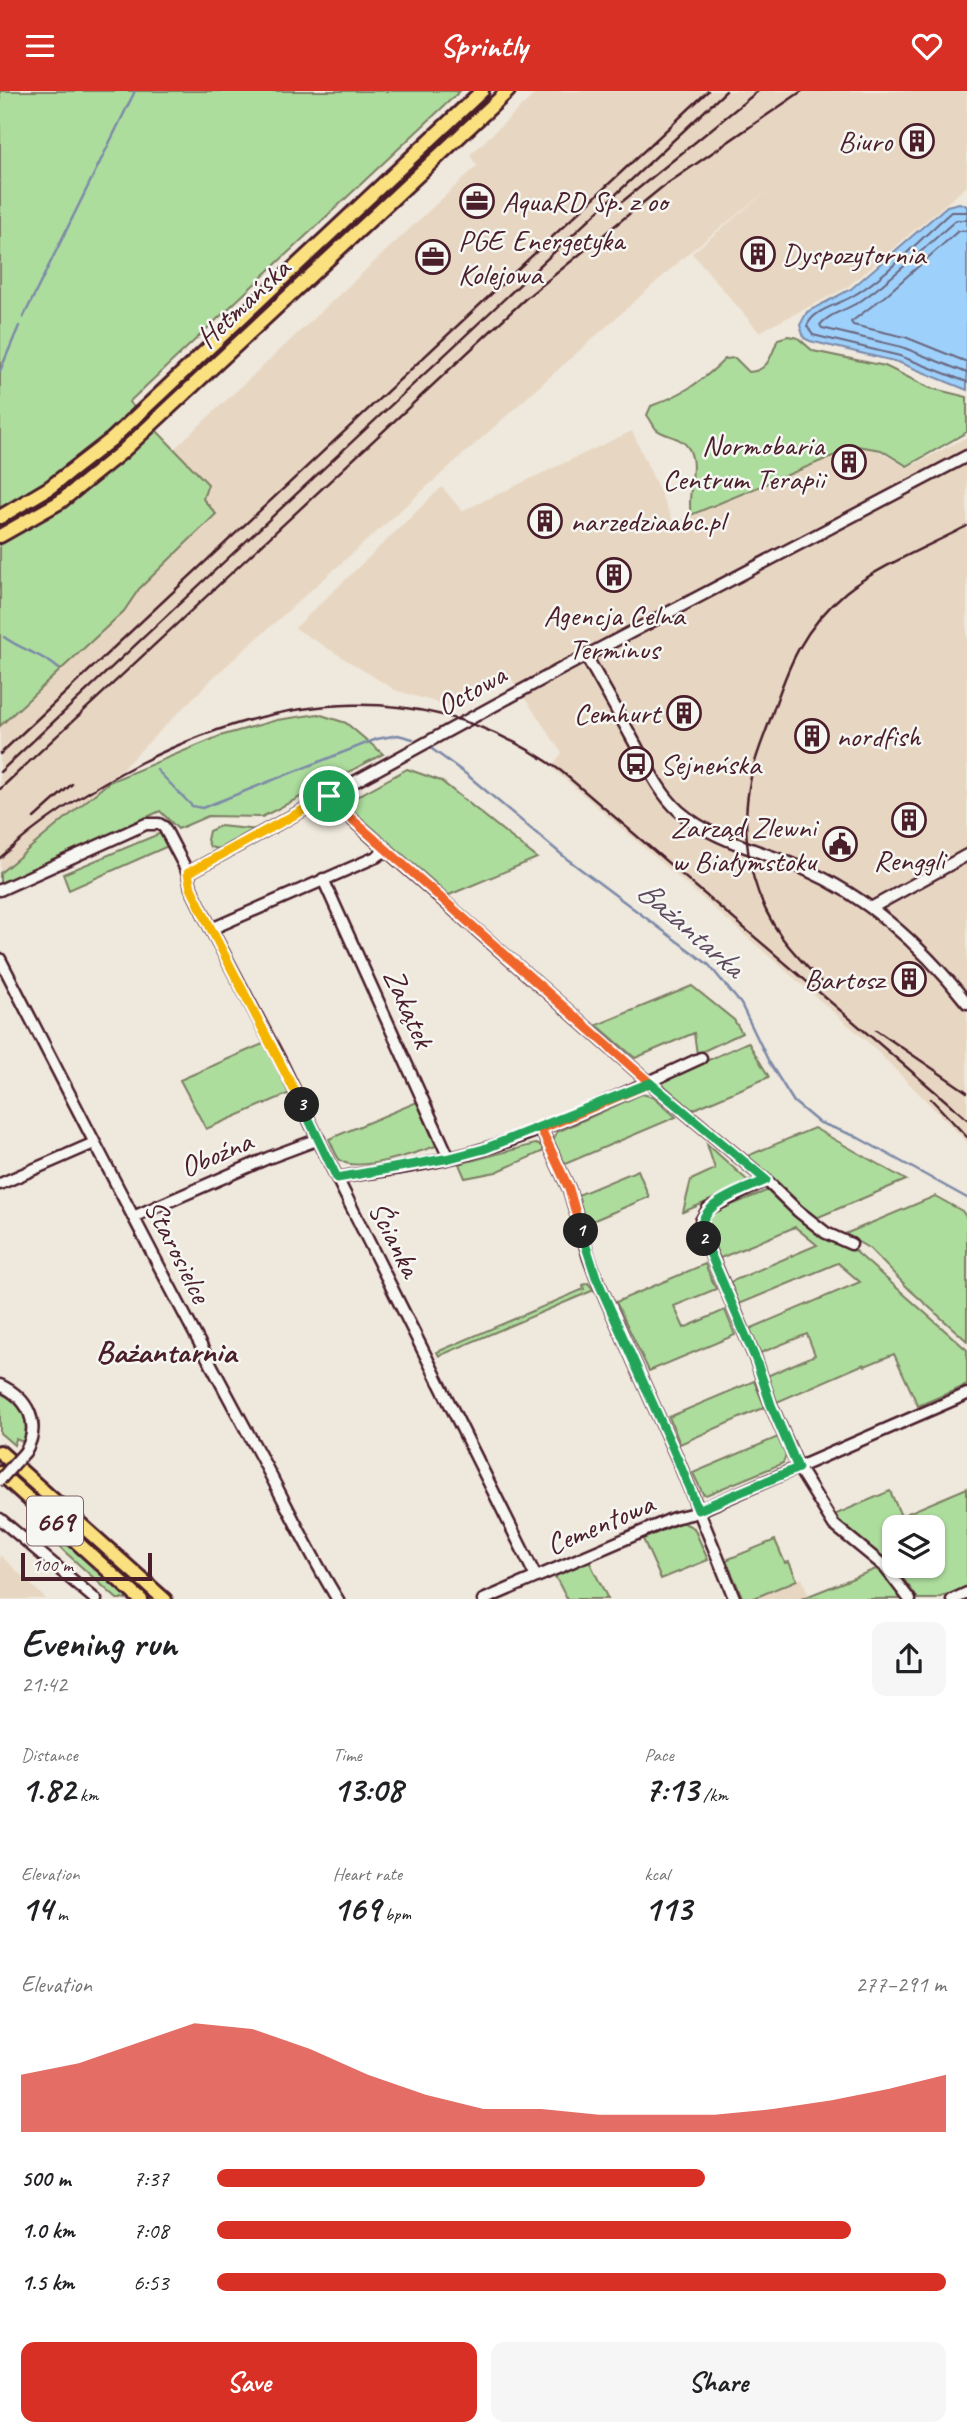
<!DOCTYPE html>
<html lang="en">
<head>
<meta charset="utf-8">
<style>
  body { margin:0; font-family:Caveat,sans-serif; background:#f6f6f6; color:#202124; height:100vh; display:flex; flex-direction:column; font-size:26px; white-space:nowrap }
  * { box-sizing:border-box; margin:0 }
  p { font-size:23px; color:#757577 }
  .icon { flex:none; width:38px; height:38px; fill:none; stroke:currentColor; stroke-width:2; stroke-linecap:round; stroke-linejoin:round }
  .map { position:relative; height:1508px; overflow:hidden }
  .panel { display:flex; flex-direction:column; background:#fff; flex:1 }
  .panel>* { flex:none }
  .fabs { position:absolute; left:882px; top:1424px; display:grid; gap:14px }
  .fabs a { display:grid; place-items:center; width:63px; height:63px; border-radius:14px; background:#fff; box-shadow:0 2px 5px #0004; font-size:35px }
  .scale { position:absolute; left:21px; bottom:18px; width:131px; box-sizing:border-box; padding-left:7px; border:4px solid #4a1f2b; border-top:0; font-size:19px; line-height:24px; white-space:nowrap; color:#4a1f2b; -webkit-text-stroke:5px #f6f6f2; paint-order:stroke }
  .pin { position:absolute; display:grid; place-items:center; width:60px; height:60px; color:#fff; margin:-30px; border:4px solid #fff; border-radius:50%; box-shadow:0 2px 7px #0007 }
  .km { position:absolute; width:35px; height:35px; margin:-18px; border-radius:50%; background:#222; color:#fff; font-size:19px; line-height:35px; text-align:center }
  .round { display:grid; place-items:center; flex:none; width:74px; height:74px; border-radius:14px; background:#f6f6f6 }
  .head { display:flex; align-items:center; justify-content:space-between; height:119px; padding:0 21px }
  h1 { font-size:38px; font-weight:800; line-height:52px }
  .metrics { display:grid; grid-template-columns:repeat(3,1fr); gap:10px; height:119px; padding:7px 21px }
  .metrics div { display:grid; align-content:center }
  .metrics b { font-size:35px; font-weight:800 }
  .metrics small { font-size:19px; font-weight:400 }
  .metrics p { font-size:19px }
  .chart { height:196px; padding:14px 21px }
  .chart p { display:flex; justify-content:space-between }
  .chart svg { width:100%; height:126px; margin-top:7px; fill:#d93025; opacity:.7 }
  .cta { display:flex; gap:14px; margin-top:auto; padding:14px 21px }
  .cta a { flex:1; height:80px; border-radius:14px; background:#d93025; color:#fff; font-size:28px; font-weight:800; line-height:80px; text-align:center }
  .cta a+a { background:#f6f6f6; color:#202124 }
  ul { padding:0 21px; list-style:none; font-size:23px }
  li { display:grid; grid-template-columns:112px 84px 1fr; align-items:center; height:52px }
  li i { height:18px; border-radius:9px; background:#d93025 }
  header { display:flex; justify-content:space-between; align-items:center; height:91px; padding:0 21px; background:#d93025; color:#fff; font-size:32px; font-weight:800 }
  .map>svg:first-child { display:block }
  .built { fill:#e7d7c2 }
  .green { fill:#addd9d; stroke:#7c7e64; stroke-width:2; fill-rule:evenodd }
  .water { fill:#9dd1fb; stroke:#7c8aa8; stroke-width:2 }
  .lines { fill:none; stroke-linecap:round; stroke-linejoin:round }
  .shore { stroke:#6b667e; stroke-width:2 }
  .stream { stroke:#7c8aa8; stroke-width:2.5 }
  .minor-casing { stroke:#4a1f2b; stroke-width:15 }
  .major-casing { stroke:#4a1f2b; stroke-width:18 }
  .minor { stroke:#f6f6f2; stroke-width:10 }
  .major { stroke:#fbe080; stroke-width:12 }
  .rail { stroke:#4a1f2b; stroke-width:2.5 }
  .minor-bridge-casing { stroke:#4a1f2b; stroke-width:15; stroke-linecap:butt }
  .minor-bridge { stroke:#f6f6f2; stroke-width:10 }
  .split-1-casing { stroke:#fff; stroke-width:14 }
  .split-2-casing { stroke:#fff; stroke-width:14 }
  .split-3-casing { stroke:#fff; stroke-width:14 }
  .split-4-casing { stroke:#fff; stroke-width:14 }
  .split-1 { stroke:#f0652b; stroke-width:9 }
  .split-2 { stroke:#22a559; stroke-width:9 }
  .split-3 { stroke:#22a559; stroke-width:9 }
  .split-4 { stroke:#f5b400; stroke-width:9 }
  .labels { text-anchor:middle; stroke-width:5; stroke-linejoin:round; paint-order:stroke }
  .shield { fill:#f6f6f2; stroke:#7e6067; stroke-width:2 }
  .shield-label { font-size:28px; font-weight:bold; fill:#4a1f2b }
  .poi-label { font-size:30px; fill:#4a1f2b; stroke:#f6f6f2; text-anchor:start }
  .street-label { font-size:30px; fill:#4a1f2b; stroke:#f6f6f2 }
  .water-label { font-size:32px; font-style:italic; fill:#5f4c5f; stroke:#f6f6f2 }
  .neighbourhood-label { font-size:32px; font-weight:bold; fill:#4a1f2b; stroke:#f6f6f2 }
</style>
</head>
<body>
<header><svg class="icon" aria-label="menu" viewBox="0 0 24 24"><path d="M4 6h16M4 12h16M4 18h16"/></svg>Sprintly<svg class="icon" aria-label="heart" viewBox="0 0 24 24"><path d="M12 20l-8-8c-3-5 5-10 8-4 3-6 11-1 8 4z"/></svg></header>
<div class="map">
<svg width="967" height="1509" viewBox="0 0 967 1509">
  <rect width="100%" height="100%" fill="#efe8dc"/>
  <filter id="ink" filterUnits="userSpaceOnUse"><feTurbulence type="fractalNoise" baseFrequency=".0143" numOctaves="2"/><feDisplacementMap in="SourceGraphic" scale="14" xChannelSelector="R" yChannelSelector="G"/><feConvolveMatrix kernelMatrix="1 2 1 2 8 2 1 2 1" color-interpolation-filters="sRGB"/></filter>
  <g filter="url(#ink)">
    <path class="built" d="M 538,0 L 967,0 L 967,95 L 846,197 L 759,241 L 692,162 L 768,99 L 691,160 L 215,585 L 109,691 L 0,782 L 0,635 L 124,520 L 139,498 L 179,460 L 208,392 L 174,358 L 477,75 L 470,64 Z
      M 632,340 L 674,432 L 857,356 L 879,360 L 907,377 L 967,346 L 967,1051 L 869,952 L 551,676 L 562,662 L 511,587 L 451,616 L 395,599 L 295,537 L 442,396 L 462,420 Z
      M 0,1464 L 46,1508 L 0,1508 Z
      M 802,1487 L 809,1505 L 801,1508 L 752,1508 Z"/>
    <path class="green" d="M 0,0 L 460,0 L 129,311 L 208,393 L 203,408 L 216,423 L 139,498 L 124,520 L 0,635 Z
      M 788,245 L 798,247 L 813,260 L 885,275 L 930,297 L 967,306 L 967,341 L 907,375 L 881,359 L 857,355 L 691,424 C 686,403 699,377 689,358 C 682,345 665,346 656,338 C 653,334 650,328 647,324 L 651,315 C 681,304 702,291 725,268 L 735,267 L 749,281 C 769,280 771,264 778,248 Z
      M 318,623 L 346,632 L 383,663 L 262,726 L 208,725 L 178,738 L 160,720 L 0,795 L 0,782 L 109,691 L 220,645 L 277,629 Z
      M 407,678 L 441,690 L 537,767 L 449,804 L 350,717 L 351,709 Z
      M 220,735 L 258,739 L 222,759 L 210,756 L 207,749 L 209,740 Z
      M 161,742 L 168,755 L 69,799 L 63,783 Z
      M 692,895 L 734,929 L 742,942 L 697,963 L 694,942 L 635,967 L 597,934 Z
      M 748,951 L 769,986 L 692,1019 L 660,991 Z
      M 265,952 L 290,1002 L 206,1038 L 180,989 Z
      M 642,1003 L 653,1006 L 676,1026 L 565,1073 L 553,1049 L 557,1041 Z
      M 417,1011 L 436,1055 C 416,1062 354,1084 339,1068 C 335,1063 332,1054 329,1048 Z
      M 814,1037 L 906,1089 L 816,1127 L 745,1066 Z
      M 535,1053 L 542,1055 L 544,1060 L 496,1081 L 465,1087 L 459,1073 Z
      M 707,1053 L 747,1089 L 746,1094 L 683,1121 L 691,1089 L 715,1078 Z
      M 638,1079 L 649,1106 L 585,1133 L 578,1104 Z
      M 771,1098 L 846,1152 L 967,1259 L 967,1294 L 918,1315 L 894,1263 L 865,1275 L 864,1273 L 777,1311 L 767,1285 L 815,1264 L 807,1243 L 758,1263 L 747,1239 L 860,1191 L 838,1172 L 737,1214 L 728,1192 L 817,1154 L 795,1136 L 718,1168 L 703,1133 L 707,1124 Z
      M 935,1105 L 962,1120 L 967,1127 L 967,1250 L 910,1199 L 870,1158 L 845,1143 Z
      M 705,1173 L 716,1198 L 674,1215 L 684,1237 L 725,1219 L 735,1244 L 649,1280 L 616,1211 Z
      M 588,1192 L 594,1199 L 439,1265 L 437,1261 L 584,1198 L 583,1194 Z
      M 754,1290 L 765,1316 L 680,1353 L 669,1326 Z
      M 0,1302 C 20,1311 31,1328 23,1351 L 16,1348 L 14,1354 L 0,1342 Z
      M 778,1346 L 786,1364 L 783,1372 L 706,1404 L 703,1403 L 693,1382 Z
      M 967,1397 L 967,1496 L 936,1508 L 918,1508 L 892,1472 L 853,1444 L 834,1424 L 890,1400 L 901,1425 ZM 894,1437 L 933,1437 L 933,1475 L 894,1475 Z
      M 38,1425 L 128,1508 L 117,1508 L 64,1460 Z
      M 682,1431 L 694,1437 L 708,1469 L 661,1488 L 643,1448 Z
      M 775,1449 L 785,1472 L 789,1471 L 797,1489 L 752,1508 L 743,1508 L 726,1469 Z
      M 589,1470 L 608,1508 L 567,1508 L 555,1485 Z
      M 876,1478 L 885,1486 L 902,1508 L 801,1508 Z"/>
    <path class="water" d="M 959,112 L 967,115 L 967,299 L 898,271 L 810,250 L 804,247 L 800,234 L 807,221 L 851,198 L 947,115 Z"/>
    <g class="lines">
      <path class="shore" d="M 967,121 L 951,121 C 920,148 886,186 851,206 C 837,214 813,219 807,235 L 813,244 L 900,265 L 967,291
        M 967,129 L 956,129 C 925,156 896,185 862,209 C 850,218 829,222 820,234 L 822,237 L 902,256 L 967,282
        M 967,140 L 958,140 L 885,205 L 851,231 L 853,234 L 905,246 L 967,271"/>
      <path class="stream" d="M 23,227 L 135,0
        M 0,280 L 19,235
        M 4,546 C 21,559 45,564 59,578
        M 432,658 L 466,683 L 567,768 L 709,874 L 741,913 L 769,971 L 794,1011 L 818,1031 L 855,1045 L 967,1107
        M 157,679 L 192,715 L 202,717 L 377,648 L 398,644 L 413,648"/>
      <g class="minor-casing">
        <path id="minor" d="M 586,565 C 602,593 618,621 633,649 C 647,674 658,701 679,720 C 713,750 763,760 804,778 C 870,807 923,856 967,912
          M 329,705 L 336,714 L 386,759 L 650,992 L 766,1089 L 798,1120 L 826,1142 L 851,1153
          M 188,782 L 561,578 L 967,365
          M 323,788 L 449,1067
          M 0,799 L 146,733 L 159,733 L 164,736 L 188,782 L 191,797 L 211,838 L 282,973 L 337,1087 L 536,1486
          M 871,817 L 967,764
          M 211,838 L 376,766 L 386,759
          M 0,868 C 84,1031 167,1194 255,1355 C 283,1406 307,1459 338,1509
          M 541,1038 L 569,1098 L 589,1167 L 596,1186 L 678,1369 L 735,1509
          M 337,1087 C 385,1079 436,1073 484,1058 C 559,1035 630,999 701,967
          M 766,1089 L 708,1118 L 701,1130 L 701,1140 L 756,1269 L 771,1314 L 798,1376 L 834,1434 L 884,1475 L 910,1509
          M 0,1093 L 94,1052
          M 133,1126 L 268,1067 L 319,1048
          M 0,1294 C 28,1307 42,1333 25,1361
          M 0,1428 L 96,1509
          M 483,1509 L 674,1427 L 691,1423 L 967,1303
          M 952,1509 L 967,1502"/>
      </g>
      <g class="major-casing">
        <path id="major" d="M 0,426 L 49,397 L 112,348 L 482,0
          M 0,445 L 60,411 L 122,361 L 508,0
          M 0,1361 L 165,1509
          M 0,1382 L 141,1509"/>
      </g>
      <use href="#minor" class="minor"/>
      <use href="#major" class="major"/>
      <path class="rail" d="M 623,110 L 758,0
        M 0,663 L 708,0
        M 0,681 L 726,0
        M 0,698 L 525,208 L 661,97 L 802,0
        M 34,727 L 72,693
        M 0,767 C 43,728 88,699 140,672 C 281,601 428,585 561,680 L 967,1028
        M 825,895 C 811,880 796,865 783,848 C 749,801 739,742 751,686 C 755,666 764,646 771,626 C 788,575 803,537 846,501 C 877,476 931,454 967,435
        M 876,939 L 967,1001
        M 931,1008 L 967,1046"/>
      <g class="minor-bridge-casing">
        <path id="minor-bridge" d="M 0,1389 L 25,1361"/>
      </g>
      <use href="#minor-bridge" class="minor-bridge"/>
    </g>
  </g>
  <g class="lines" filter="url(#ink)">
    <g class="split-1-casing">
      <path id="split-1" d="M 329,705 L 336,714 L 650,992 L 541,1038 L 569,1098 L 581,1140"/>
    </g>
    <g class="split-2-casing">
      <path id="split-2" d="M 581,1140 L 596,1186 L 678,1369 L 698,1419 L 798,1377 L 771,1314 L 756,1269 L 704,1148"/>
    </g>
    <g class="split-3-casing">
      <path id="split-3" d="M 302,1014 L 337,1087 L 450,1067 L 484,1058 L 650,992 L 766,1089 C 741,1101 690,1114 704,1148"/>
    </g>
    <g class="split-4-casing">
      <path id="split-4" d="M 302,1014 L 211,838 L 191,797 L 188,782 L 329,705"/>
    </g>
    <use href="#split-1" class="split-1"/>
    <use href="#split-2" class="split-2"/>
    <use href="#split-3" class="split-3"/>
    <use href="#split-4" class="split-4"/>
  </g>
  <defs>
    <g id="building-ring" transform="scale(1.75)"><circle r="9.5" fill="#f6f6f2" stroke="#4a1f2b" stroke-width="1.5"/><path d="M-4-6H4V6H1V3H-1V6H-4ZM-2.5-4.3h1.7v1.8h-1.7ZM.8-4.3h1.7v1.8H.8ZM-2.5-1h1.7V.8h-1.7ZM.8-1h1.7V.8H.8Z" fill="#4a1f2b"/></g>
    <g id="office-ring" transform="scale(1.75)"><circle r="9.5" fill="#f6f6f2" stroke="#4a1f2b" stroke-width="1.5"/><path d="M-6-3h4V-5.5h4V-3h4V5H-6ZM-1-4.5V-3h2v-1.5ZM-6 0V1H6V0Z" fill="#4a1f2b"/></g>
    <g id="bus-ring" transform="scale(1.75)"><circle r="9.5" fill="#f6f6f2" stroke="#4a1f2b" stroke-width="1.5"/><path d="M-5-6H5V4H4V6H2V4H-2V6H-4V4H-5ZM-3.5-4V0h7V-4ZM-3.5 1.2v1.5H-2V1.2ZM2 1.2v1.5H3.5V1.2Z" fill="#4a1f2b"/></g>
    <g id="civic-ring" transform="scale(1.75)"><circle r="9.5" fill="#f6f6f2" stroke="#4a1f2b" stroke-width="1.5"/><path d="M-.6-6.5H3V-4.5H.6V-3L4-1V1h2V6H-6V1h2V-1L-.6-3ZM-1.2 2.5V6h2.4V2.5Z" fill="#4a1f2b"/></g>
  </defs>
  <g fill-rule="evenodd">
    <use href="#building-ring" x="917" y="50"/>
    <use href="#office-ring" x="477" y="110"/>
    <use href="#building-ring" x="758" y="163"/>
    <use href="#office-ring" x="433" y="166"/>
    <use href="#building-ring" x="849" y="371"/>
    <use href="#building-ring" x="545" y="430"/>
    <use href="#building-ring" x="614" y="484"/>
    <use href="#building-ring" x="684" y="622"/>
    <use href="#building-ring" x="812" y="645"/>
    <use href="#bus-ring" x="636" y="673"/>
    <use href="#building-ring" x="909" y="729"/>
    <use href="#civic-ring" x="840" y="753"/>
    <use href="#building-ring" x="909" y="888"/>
  </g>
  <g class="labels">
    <rect class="shield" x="27" y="1405.5" width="56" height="49" rx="5"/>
    <g class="shield-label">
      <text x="55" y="1440">669</text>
    </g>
    <g class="poi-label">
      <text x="892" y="60" text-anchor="end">Biuro</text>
      <text x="502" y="120">AquaRD Sp. z oo</text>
      <text x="458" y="159">PGE Energetyka<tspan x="458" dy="34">Kolejowa</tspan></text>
      <text x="782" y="173">Dyspozytornia</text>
      <text x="824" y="364" text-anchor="end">Normobaria<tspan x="824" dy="34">Centrum Terapii</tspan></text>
      <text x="570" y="440">narzedziaabc.pl</text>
      <text x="614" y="534" text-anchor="middle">Agencja Celna<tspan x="614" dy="34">Terminus</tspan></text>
      <text x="660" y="632" text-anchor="end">Cemhurt</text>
      <text x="836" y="655">nordfish</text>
      <text x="660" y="683">Sejneńska</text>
      <text x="816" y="746" text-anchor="end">Zarząd Zlewni<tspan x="816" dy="34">w Białymstoku</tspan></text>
      <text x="909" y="779" text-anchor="middle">Renggli</text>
      <text x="884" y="898" text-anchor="end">Bartosz</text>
    </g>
    <g class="street-label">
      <text transform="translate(243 212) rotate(-43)" y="10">Hetmańska</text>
      <text transform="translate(471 599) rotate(-29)" y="10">Octowa</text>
      <text transform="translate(409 917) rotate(66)" y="10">Zakątek</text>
      <text transform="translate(216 1063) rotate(-23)" y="10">Oboźna</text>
      <text transform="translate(395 1148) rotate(63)" y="10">Ścianka</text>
      <text transform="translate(178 1160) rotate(63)" y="10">Starosielce</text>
      <text transform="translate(600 1433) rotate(-23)" y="10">Cementowa</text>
    </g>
    <g class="water-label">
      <text transform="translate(691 837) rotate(41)" y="11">Bażantarka</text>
    </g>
    <g class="neighbourhood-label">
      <text x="166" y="1271">Bażantarnia</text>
    </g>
  </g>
</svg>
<div class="fabs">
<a><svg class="icon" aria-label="layers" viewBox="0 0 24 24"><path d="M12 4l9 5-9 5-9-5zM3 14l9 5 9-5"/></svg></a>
</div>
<div class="scale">100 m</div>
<div class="pin" style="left:329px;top:705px;background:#1e9e55"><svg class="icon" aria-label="arrive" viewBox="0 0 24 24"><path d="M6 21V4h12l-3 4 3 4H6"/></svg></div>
<b class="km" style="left:581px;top:1140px">1</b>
<b class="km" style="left:704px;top:1148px">2</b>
<b class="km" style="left:302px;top:1014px">3</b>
</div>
<section class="panel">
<div class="head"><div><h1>Evening run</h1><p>21:42</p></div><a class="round"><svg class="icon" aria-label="share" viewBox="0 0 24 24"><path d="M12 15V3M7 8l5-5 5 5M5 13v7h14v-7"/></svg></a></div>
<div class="metrics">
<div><p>Distance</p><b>1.82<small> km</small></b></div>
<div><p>Time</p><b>13:08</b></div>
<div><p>Pace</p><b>7:13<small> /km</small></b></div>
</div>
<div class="metrics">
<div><p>Elevation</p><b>14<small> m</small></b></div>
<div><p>Heart rate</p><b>169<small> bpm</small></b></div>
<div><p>kcal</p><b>113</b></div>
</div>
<div class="chart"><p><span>Elevation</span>277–291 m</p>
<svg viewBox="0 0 160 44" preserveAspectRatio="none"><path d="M0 44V24L10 20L20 13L30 6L40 8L50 15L60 24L70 31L80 36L90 36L100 38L110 38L120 38L130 36L140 33L150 29L160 24V44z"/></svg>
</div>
<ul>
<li><b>500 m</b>7:37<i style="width:67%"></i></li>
<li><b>1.0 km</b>7:08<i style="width:87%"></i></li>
<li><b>1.5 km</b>6:53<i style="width:100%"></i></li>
</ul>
<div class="cta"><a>Save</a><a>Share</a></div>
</section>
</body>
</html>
